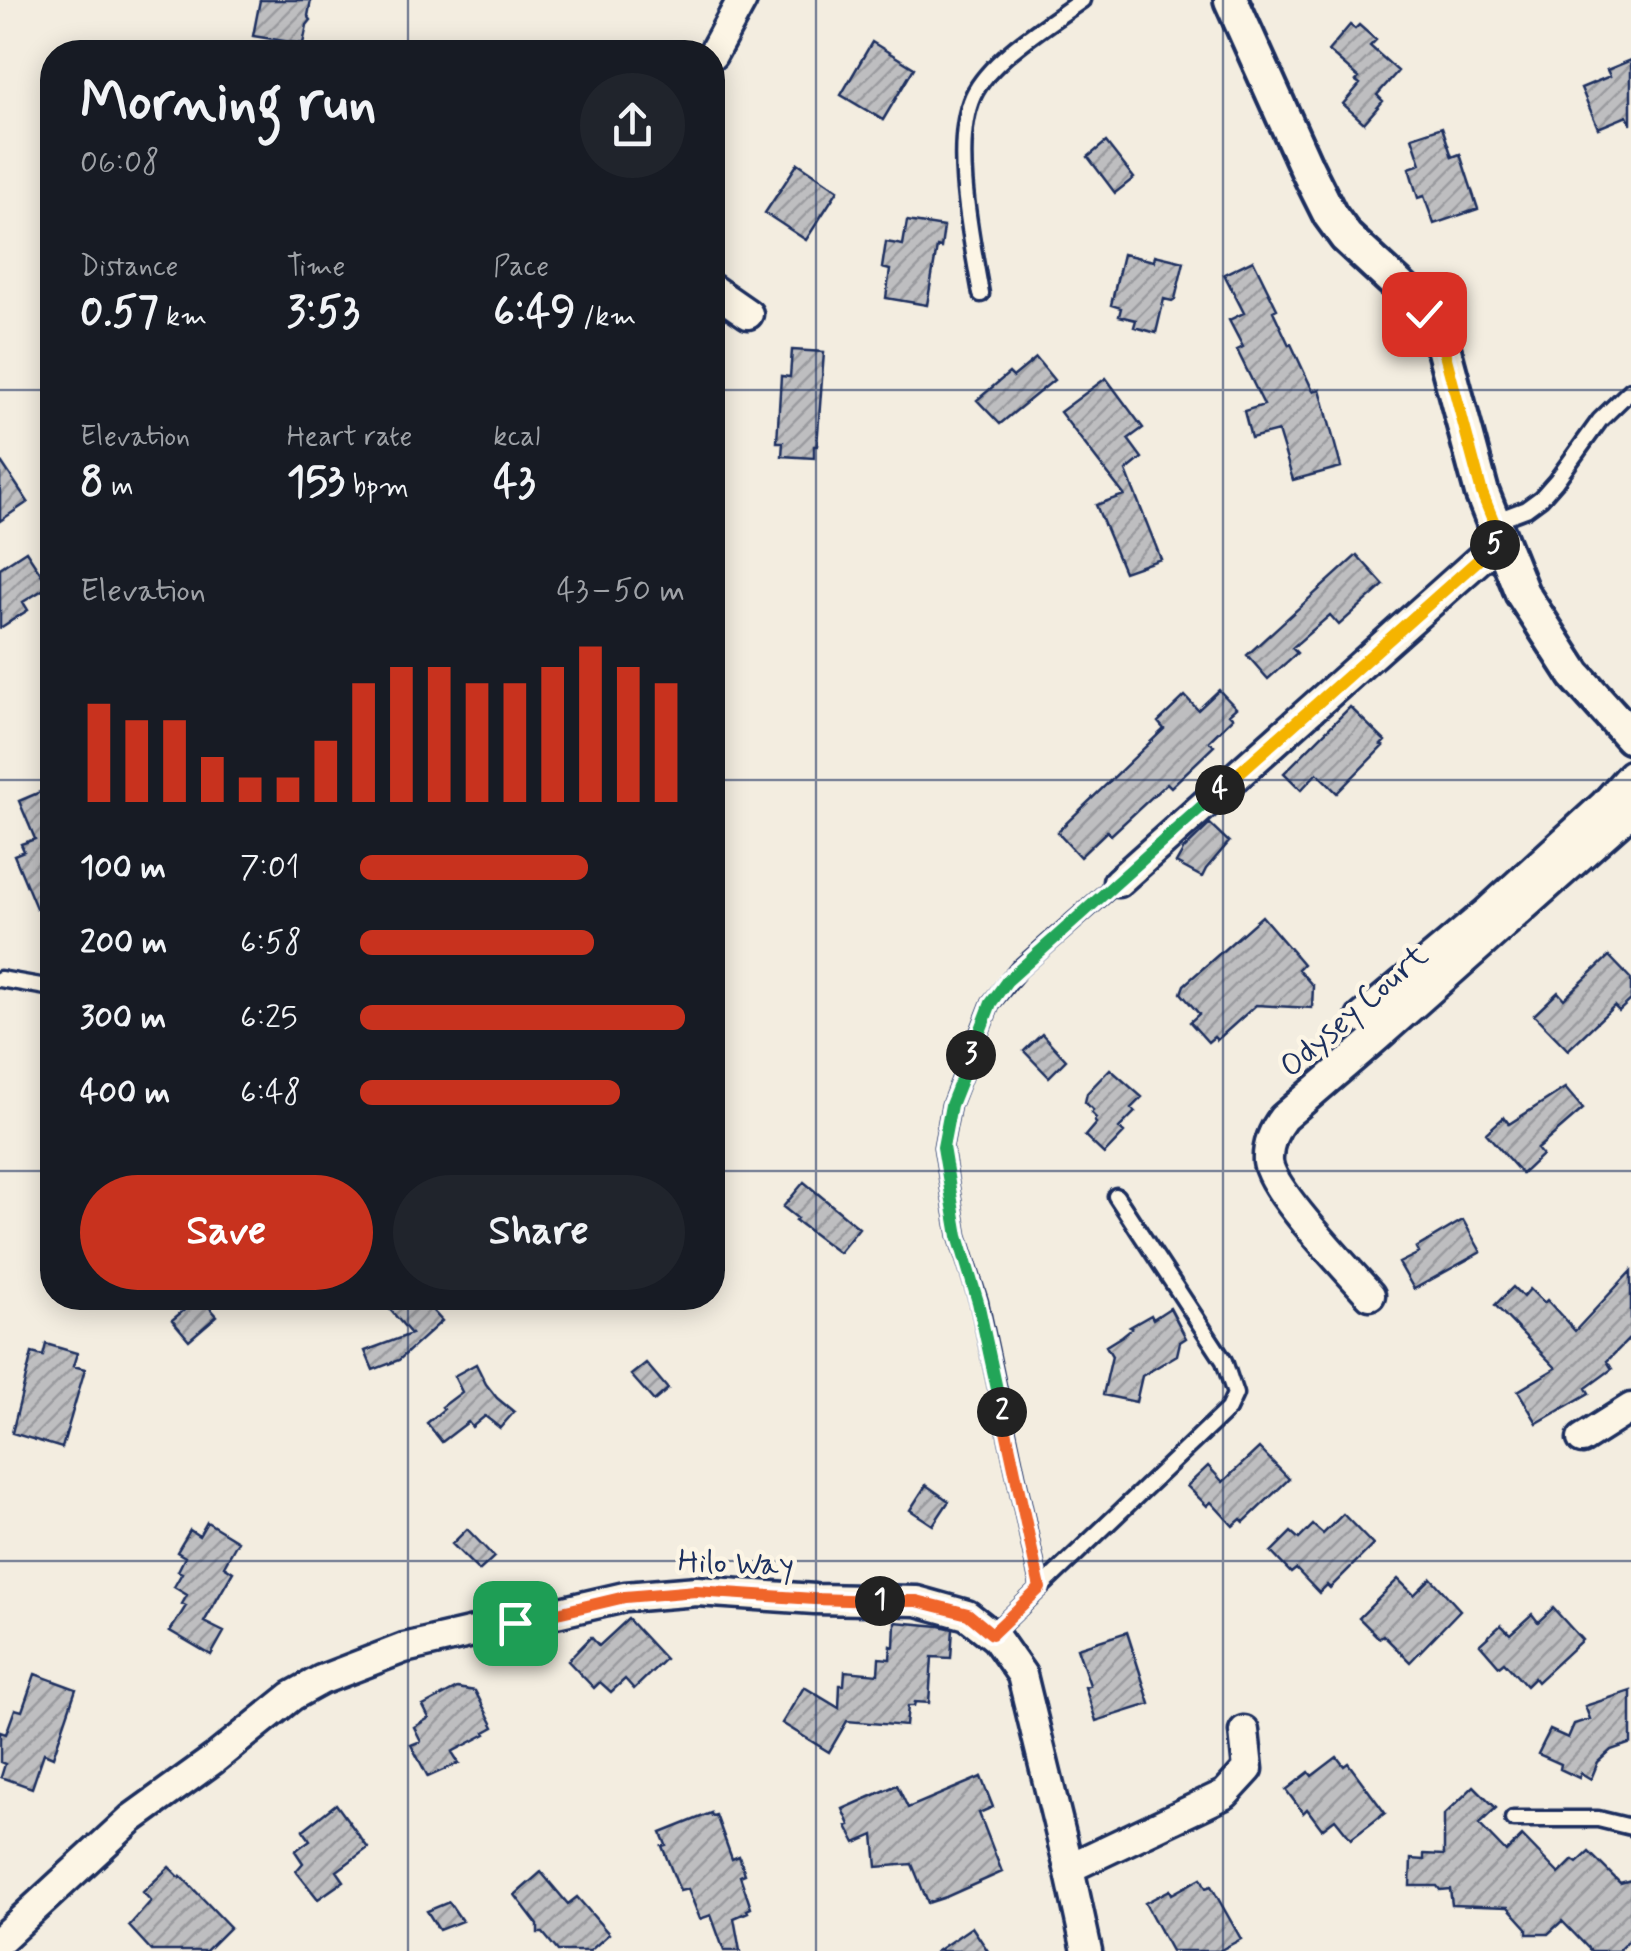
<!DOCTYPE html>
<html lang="en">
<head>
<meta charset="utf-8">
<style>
  body { margin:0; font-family:Mynerve,sans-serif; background:#20242c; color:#f1f3f6; height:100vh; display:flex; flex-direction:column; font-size:38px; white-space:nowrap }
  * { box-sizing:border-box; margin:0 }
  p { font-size:32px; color:#9ea1a6 }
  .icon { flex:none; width:55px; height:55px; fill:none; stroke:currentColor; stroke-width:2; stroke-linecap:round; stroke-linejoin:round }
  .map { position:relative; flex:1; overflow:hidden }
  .side { position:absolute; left:40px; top:40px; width:685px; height:1270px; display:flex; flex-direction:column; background:#171b24; border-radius:40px; box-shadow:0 5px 25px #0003 }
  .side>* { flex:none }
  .pin { position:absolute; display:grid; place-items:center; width:85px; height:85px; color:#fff; margin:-42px; border-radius:20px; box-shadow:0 5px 15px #0006 }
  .km { position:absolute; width:50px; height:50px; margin:-25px; border-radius:50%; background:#222; color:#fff; font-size:28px; line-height:50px; text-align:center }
  .round { display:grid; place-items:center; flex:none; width:105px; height:105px; border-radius:52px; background:#20242c }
  .summary { display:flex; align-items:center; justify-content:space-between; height:170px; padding:0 40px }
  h1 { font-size:55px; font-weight:700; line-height:75px }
  .metrics { display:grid; grid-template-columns:repeat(3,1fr); gap:15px; height:170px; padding:10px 40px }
  .metrics div { display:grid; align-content:center }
  .metrics b { font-size:42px; font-weight:700 }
  .metrics small { font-size:28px; font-weight:400 }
  .metrics p { font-size:28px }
  .chart { height:280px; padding:20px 40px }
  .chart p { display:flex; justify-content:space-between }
  .chart svg { width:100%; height:180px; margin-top:10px; stroke:#c8321e; stroke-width:6 }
  .action { display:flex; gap:20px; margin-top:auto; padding:20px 40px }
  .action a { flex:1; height:115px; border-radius:60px; background:#c8321e; color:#fff; font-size:40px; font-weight:700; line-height:115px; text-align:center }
  .action a+a { background:#20242c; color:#f1f3f6 }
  ul { padding:0 40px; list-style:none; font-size:32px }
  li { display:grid; grid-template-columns:160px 120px 1fr; align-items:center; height:75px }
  li i { height:25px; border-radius:12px; background:#c8321e }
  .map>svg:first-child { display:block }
  .building { fill:url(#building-hatch); stroke:#1b2f5e; stroke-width:2.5 }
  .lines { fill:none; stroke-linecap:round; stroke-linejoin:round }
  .service-casing { stroke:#1b2f5e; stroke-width:21 }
  .minor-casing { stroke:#1b2f5e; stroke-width:35 }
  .tertiary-casing { stroke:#1b2f5e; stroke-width:40 }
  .service { stroke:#fcf5e5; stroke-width:14 }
  .minor { stroke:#fcf5e5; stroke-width:28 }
  .tertiary { stroke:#fcf5e5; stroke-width:32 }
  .split-1-casing { stroke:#fff; stroke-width:20 }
  .split-2-casing { stroke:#fff; stroke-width:20 }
  .split-3-casing { stroke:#fff; stroke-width:20 }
  .split-4-casing { stroke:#fff; stroke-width:20 }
  .split-5-casing { stroke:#fff; stroke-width:20 }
  .split-6-casing { stroke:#fff; stroke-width:20 }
  .split-1 { stroke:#f0652b; stroke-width:12 }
  .split-2 { stroke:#f0652b; stroke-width:12 }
  .split-3 { stroke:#22a559; stroke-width:12 }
  .split-4 { stroke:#22a559; stroke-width:12 }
  .split-5 { stroke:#f5b400; stroke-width:12 }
  .split-6 { stroke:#f5b400; stroke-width:12 }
  .grid { fill:none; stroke:#1b2f5e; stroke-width:2.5; stroke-opacity:0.55 }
  .labels { text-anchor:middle; stroke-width:9; stroke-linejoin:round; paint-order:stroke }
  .street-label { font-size:32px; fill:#1b2f5e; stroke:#fcf5e5 }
</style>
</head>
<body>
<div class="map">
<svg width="1631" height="1951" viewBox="0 0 1631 1951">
  <defs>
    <pattern id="building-hatch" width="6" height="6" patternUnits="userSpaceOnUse" patternTransform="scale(2.5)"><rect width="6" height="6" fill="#bebec0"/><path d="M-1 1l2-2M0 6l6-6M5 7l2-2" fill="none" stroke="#9a9b9f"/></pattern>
  </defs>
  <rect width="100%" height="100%" fill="#f3ede0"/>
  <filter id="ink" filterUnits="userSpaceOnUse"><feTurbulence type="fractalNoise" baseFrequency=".01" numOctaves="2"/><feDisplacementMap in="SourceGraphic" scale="20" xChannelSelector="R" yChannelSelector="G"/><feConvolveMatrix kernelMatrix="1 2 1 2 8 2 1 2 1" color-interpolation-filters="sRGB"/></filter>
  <g filter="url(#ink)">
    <path class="building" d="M 260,0 L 311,0 L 308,16 L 311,20 L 307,25 L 303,44 L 253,36 Z
      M 1350,25 L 1355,29 L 1359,25 L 1376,40 L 1370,46 L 1398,71 L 1377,95 L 1383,101 L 1364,123 L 1343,104 L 1360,84 L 1356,81 L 1359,78 L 1328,51 Z
      M 872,42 L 914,68 L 883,120 L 841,95 Z
      M 1631,60 L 1631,125 L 1627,116 L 1598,128 L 1581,88 L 1610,76 L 1607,70 Z
      M 1442,127 L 1452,157 L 1460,154 L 1478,209 L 1434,224 L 1424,196 L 1418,198 L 1409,168 L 1421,164 L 1412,137 Z
      M 1106,142 L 1134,178 L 1115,193 L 1088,157 Z
      M 798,163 L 838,190 L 806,240 L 765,213 Z
      M 907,221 L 944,227 L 941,248 L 937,247 L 927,305 L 886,298 L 890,270 L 882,268 L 886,242 L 903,245 Z
      M 1123,254 L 1154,261 L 1155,255 L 1184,262 L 1175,299 L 1172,301 L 1164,299 L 1156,333 L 1134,327 L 1136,320 L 1119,316 L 1121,308 L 1111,305 Z
      M 1253,260 L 1277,309 L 1273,311 L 1289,345 L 1291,344 L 1313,391 L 1320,389 L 1341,467 L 1293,480 L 1278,431 L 1251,438 L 1244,411 L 1264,405 L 1237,350 L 1243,347 L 1229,320 L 1244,313 L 1224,274 Z
      M 792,350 L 824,352 L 817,446 L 814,446 L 814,458 L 782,456 L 783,442 L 777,442 L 781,376 L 790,377 Z
      M 1036,358 L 1054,380 L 1000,424 L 977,400 L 1009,373 L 1013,377 Z
      M 1106,378 L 1143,428 L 1128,439 L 1142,458 L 1126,471 L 1161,559 L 1124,572 L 1096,505 L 1124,495 L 1060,412 Z
      M 0,460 L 28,502 L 0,521 Z
      M 26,551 L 49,586 L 23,602 L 28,610 L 0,628 L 0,568 Z
      M 1357,555 L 1384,585 L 1339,625 L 1330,615 L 1292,648 L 1297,653 L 1268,679 L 1247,655 Z
      M 1219,690 L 1236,708 L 1229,714 L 1233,718 L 1209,741 L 1214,746 L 1171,787 L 1167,783 L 1111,835 L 1107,831 L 1080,857 L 1057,832 L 1164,729 L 1158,722 L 1185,696 L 1198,710 Z
      M 1350,707 L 1385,741 L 1381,745 L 1383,746 L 1337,793 L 1317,773 L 1301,790 L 1284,773 Z
      M 52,787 L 52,902 L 36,908 L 14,855 L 24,851 L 21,844 L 35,839 L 19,801 Z
      M 1210,824 L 1229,842 L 1206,869 L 1202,877 L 1176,863 L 1184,849 Z
      M 1262,916 L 1303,964 L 1298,969 L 1313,986 L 1312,1008 L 1256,1005 L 1217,1040 L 1214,1037 L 1208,1042 L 1190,1022 L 1199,1014 L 1181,993 L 1184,985 Z
      M 1609,956 L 1631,979 L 1631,1000 L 1619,1011 L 1614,1006 L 1568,1050 L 1534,1015 L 1558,992 L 1564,999 Z
      M 1042,1034 L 1066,1060 L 1049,1077 L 1024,1051 Z
      M 1110,1069 L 1142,1097 L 1131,1108 L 1135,1112 L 1119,1128 L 1124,1133 L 1104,1154 L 1085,1136 L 1096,1123 L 1094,1121 L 1096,1118 L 1091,1113 L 1093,1110 L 1085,1102 L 1087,1093 Z
      M 1565,1088 L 1583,1109 L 1537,1149 L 1542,1155 L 1522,1174 L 1486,1133 L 1504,1117 L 1509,1124 Z
      M 804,1182 L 859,1228 L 839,1253 L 795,1220 L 797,1218 L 783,1207 Z
      M 1463,1220 L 1481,1252 L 1414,1289 L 1399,1263 L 1419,1253 L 1416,1248 Z
      M 1631,1271 L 1631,1337 L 1607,1361 L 1612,1369 L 1586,1388 L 1589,1393 L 1537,1423 L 1518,1391 L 1556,1368 L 1495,1305 L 1513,1287 L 1523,1297 L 1530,1289 L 1544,1303 L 1547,1300 L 1575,1331 Z
      M 199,1298 L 201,1298 L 217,1316 L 189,1340 L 172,1320 Z
      M 380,1298 L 421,1298 L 442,1321 L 399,1360 L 373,1370 L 365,1351 L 411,1334 Z
      M 1170,1308 L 1186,1338 L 1180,1342 L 1177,1355 L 1142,1376 L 1136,1402 L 1103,1395 L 1112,1356 L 1106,1346 L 1122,1336 L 1132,1328 L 1130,1327 L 1151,1315 L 1153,1319 Z
      M 46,1344 L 77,1353 L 73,1366 L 85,1369 L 62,1448 L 12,1433 L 32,1353 L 43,1356 Z
      M 646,1363 L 668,1389 L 654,1401 L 631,1375 Z
      M 476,1364 L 486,1384 L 497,1398 L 514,1412 L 500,1428 L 485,1416 L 472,1427 L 468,1422 L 442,1442 L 427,1423 L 444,1409 L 442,1407 L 462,1392 L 454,1376 Z
      M 1259,1448 L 1289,1479 L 1244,1522 L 1241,1519 L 1233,1526 L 1211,1502 L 1207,1506 L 1187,1486 L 1208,1466 L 1223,1482 Z
      M 926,1485 L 949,1501 L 933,1525 L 910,1510 Z
      M 1343,1514 L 1373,1545 L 1330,1588 L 1327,1585 L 1319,1593 L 1296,1569 L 1291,1573 L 1271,1552 L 1291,1532 L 1299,1539 L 1313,1525 L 1323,1534 Z
      M 207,1522 L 238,1541 L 224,1566 L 233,1572 L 204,1622 L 224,1632 L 211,1655 L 170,1631 L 186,1606 L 182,1604 L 187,1595 L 174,1587 L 182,1573 L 178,1571 L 185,1557 L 177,1552 L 190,1530 L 199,1536 Z
      M 467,1529 L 494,1557 L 479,1571 L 452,1544 Z
      M 1431,1578 L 1460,1610 L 1410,1662 L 1383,1635 L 1379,1638 L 1359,1618 L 1398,1579 L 1414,1595 Z
      M 1553,1608 L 1582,1640 L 1537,1682 L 1534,1678 L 1526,1686 L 1504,1662 L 1499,1666 L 1480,1644 L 1501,1625 L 1510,1634 L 1532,1614 L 1538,1622 Z
      M 628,1619 L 665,1659 L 634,1689 L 625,1679 L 611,1692 L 600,1682 L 594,1688 L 568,1661 L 591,1637 L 599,1646 Z
      M 895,1622 L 940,1626 L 953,1629 L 951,1658 L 932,1657 L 929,1703 L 915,1702 L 914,1706 L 908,1706 L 906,1726 L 847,1721 L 829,1752 L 782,1723 L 804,1687 L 839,1708 L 840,1685 L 844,1685 L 845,1671 L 878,1674 L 879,1658 L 890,1659 L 891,1646 L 894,1647 Z
      M 1127,1632 L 1150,1704 L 1096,1721 L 1085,1687 L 1090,1685 L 1077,1648 Z
      M 35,1674 L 76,1689 L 53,1757 L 44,1753 L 32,1788 L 1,1777 L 5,1764 L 0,1762 L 0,1732 L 6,1734 L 15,1709 L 22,1711 Z
      M 457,1688 L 475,1691 L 494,1727 L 485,1732 L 486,1734 L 452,1752 L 459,1763 L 428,1777 L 411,1745 L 421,1741 L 414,1727 L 429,1718 L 423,1706 Z
      M 1631,1691 L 1631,1743 L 1611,1750 L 1598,1762 L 1591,1779 L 1581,1773 L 1579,1778 L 1560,1769 L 1561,1764 L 1538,1754 L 1550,1730 L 1568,1738 L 1574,1724 L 1590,1719 L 1585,1706 Z
      M 1337,1757 L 1344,1766 L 1348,1763 L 1385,1813 L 1351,1839 L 1335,1819 L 1322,1829 L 1307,1809 L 1303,1813 L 1286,1790 L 1309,1772 L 1312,1776 Z
      M 981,1777 L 993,1807 L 979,1813 L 1002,1872 L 946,1897 L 928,1903 L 912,1864 L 877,1867 L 874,1835 L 856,1843 L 847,1826 L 850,1825 L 843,1809 L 897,1785 L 908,1808 Z
      M 1474,1786 L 1496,1808 L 1479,1824 L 1506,1852 L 1522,1836 L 1559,1874 L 1573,1860 L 1577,1863 L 1589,1852 L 1620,1883 L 1631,1880 L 1631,1938 L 1618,1951 L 1591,1951 L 1562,1921 L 1548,1934 L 1527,1934 L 1527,1928 L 1508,1907 L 1452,1905 L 1450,1889 L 1440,1890 L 1437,1886 L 1410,1886 L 1411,1859 L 1424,1860 L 1424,1854 L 1444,1855 L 1444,1815 Z
      M 336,1804 L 368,1848 L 337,1871 L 344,1881 L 318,1899 L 296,1871 L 303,1863 L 295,1851 L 310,1840 L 303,1830 Z
      M 711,1813 L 712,1816 L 716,1815 L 732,1859 L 739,1856 L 745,1874 L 740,1876 L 751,1908 L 747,1910 L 748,1912 L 734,1918 L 740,1951 L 724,1951 L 711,1915 L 700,1919 L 688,1889 L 680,1891 L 662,1846 L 666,1845 L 661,1833 Z
      M 169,1867 L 180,1878 L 181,1876 L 230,1927 L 206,1951 L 152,1951 L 129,1926 L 151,1901 L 143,1892 Z
      M 541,1872 L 568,1904 L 577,1897 L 609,1934 L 590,1951 L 558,1951 L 543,1933 L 538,1933 L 538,1925 L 515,1895 Z
      M 1201,1878 L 1206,1888 L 1211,1886 L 1241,1939 L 1219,1951 L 1171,1951 L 1145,1903 L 1170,1890 L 1172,1894 Z
      M 449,1902 L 462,1921 L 439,1930 L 427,1911 Z
      M 972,1927 L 988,1951 L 937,1951 Z"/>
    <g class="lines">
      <g class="service-casing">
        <path id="service" d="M 981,294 C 972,241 951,145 973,96 C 990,59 1050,23 1082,0
          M 1494,521 L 1526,509 L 1541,498 L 1556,481 L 1600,420 L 1631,390
          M 0,979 L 52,988
          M 1040,1588 L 979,1302 L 958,1236 L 943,1147 L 951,1105 L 991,1003 L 1019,969 L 1118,882
          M 992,1634 L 1228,1409 L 1235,1394 L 1224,1361 L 1116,1196
          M 1513,1819 L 1598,1819 L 1631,1827"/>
      </g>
      <g class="minor-casing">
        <path id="minor" d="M 712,55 L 742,0
          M 712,289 L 748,314
          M 1118,882 L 1501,540
          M 1361,1018 L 1486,913 L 1604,805 L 1631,775
          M 1370,1295 C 1348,1270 1271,1190 1268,1162 C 1267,1145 1273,1131 1283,1118 L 1377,1037 L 1631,811
          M 1582,1439 L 1631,1408
          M 1069,1868 L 1225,1794 L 1248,1769 L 1244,1731
          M 0,1940 L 131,1819 L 214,1759 L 292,1696 L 321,1680 L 404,1648 L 625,1597 L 697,1591 L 815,1599 L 917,1601 L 967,1615 L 996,1638 L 1022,1675 L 1069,1868 L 1087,1951"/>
      </g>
      <g class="tertiary-casing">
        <path id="tertiary" d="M 1231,0 L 1307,169 L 1330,215 L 1346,237 L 1413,299 L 1439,332 L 1482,493 L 1522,593 L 1575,675 L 1631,737"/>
      </g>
      <use href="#service" class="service"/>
      <use href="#minor" class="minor"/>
      <use href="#tertiary" class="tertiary"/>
    </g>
  </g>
  <g class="lines" filter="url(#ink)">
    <g class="split-1-casing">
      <path id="split-1" d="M 515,1623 L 625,1597 L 696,1591 L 814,1599 L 880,1601"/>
    </g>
    <g class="split-2-casing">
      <path id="split-2" d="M 880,1601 L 917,1601 L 968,1614 L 992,1634 L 1040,1588 L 1002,1412"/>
    </g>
    <g class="split-3-casing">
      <path id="split-3" d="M 971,1055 L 951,1105 L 943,1147 L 958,1236 L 978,1302 L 1002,1412"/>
    </g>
    <g class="split-4-casing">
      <path id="split-4" d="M 971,1055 L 991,1003 L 1007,981 L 1220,790"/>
    </g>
    <g class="split-5-casing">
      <path id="split-5" d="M 1220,790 L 1495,545"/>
    </g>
    <g class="split-6-casing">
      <path id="split-6" d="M 1424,314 L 1439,332 L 1482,493 L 1501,540 L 1495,545"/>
    </g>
    <use href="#split-1" class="split-1"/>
    <use href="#split-2" class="split-2"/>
    <use href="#split-3" class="split-3"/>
    <use href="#split-4" class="split-4"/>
    <use href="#split-5" class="split-5"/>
    <use href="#split-6" class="split-6"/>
  </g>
  <path class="grid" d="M 408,0 L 408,52M 816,0 L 816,1951M 1223,0 L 1223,1951M 0,390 L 52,390M 712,390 L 1631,390M 0,780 L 52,780M 712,780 L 1631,780M 0,1171 L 52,1171M 712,1171 L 1631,1171M 408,1298 L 408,1951M 0,1561 L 1631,1561"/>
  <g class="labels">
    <g class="street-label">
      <text transform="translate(1353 1010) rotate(-41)" y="11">Odysey Court</text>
      <text transform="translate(736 1562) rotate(2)" y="11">Hilo Way</text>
    </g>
  </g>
</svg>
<div class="pin" style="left:515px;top:1623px;background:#1e9e55"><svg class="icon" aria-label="arrive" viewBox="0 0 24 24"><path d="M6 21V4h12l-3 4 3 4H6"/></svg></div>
<div class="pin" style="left:1424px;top:314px;background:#d93025"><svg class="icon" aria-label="check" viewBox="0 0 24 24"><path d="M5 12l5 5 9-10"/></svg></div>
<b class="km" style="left:880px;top:1601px">1</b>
<b class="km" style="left:1002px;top:1412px">2</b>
<b class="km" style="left:971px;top:1055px">3</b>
<b class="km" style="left:1220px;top:790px">4</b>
<b class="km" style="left:1495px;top:545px">5</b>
<section class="side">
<div class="summary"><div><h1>Morning run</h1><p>06:08</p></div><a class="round"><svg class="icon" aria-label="share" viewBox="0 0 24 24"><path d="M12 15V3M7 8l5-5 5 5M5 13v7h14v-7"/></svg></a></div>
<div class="metrics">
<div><p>Distance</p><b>0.57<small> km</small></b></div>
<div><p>Time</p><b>3:53</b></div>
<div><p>Pace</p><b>6:49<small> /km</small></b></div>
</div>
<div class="metrics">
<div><p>Elevation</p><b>8<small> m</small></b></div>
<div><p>Heart rate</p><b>153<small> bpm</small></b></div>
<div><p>kcal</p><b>43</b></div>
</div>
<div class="chart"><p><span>Elevation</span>43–50 m</p>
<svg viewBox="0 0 160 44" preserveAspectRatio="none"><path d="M5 44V20M15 44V24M25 44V24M35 44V33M45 44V38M55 44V38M65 44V29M75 44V15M85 44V11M95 44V11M105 44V15M115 44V15M125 44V11M135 44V6M145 44V11M155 44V15"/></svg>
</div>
<ul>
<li><b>100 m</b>7:01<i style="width:70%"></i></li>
<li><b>200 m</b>6:58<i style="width:72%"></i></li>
<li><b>300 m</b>6:25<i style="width:100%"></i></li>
<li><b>400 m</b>6:48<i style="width:80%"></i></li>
</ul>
<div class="action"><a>Save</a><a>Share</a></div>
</section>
</div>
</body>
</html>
